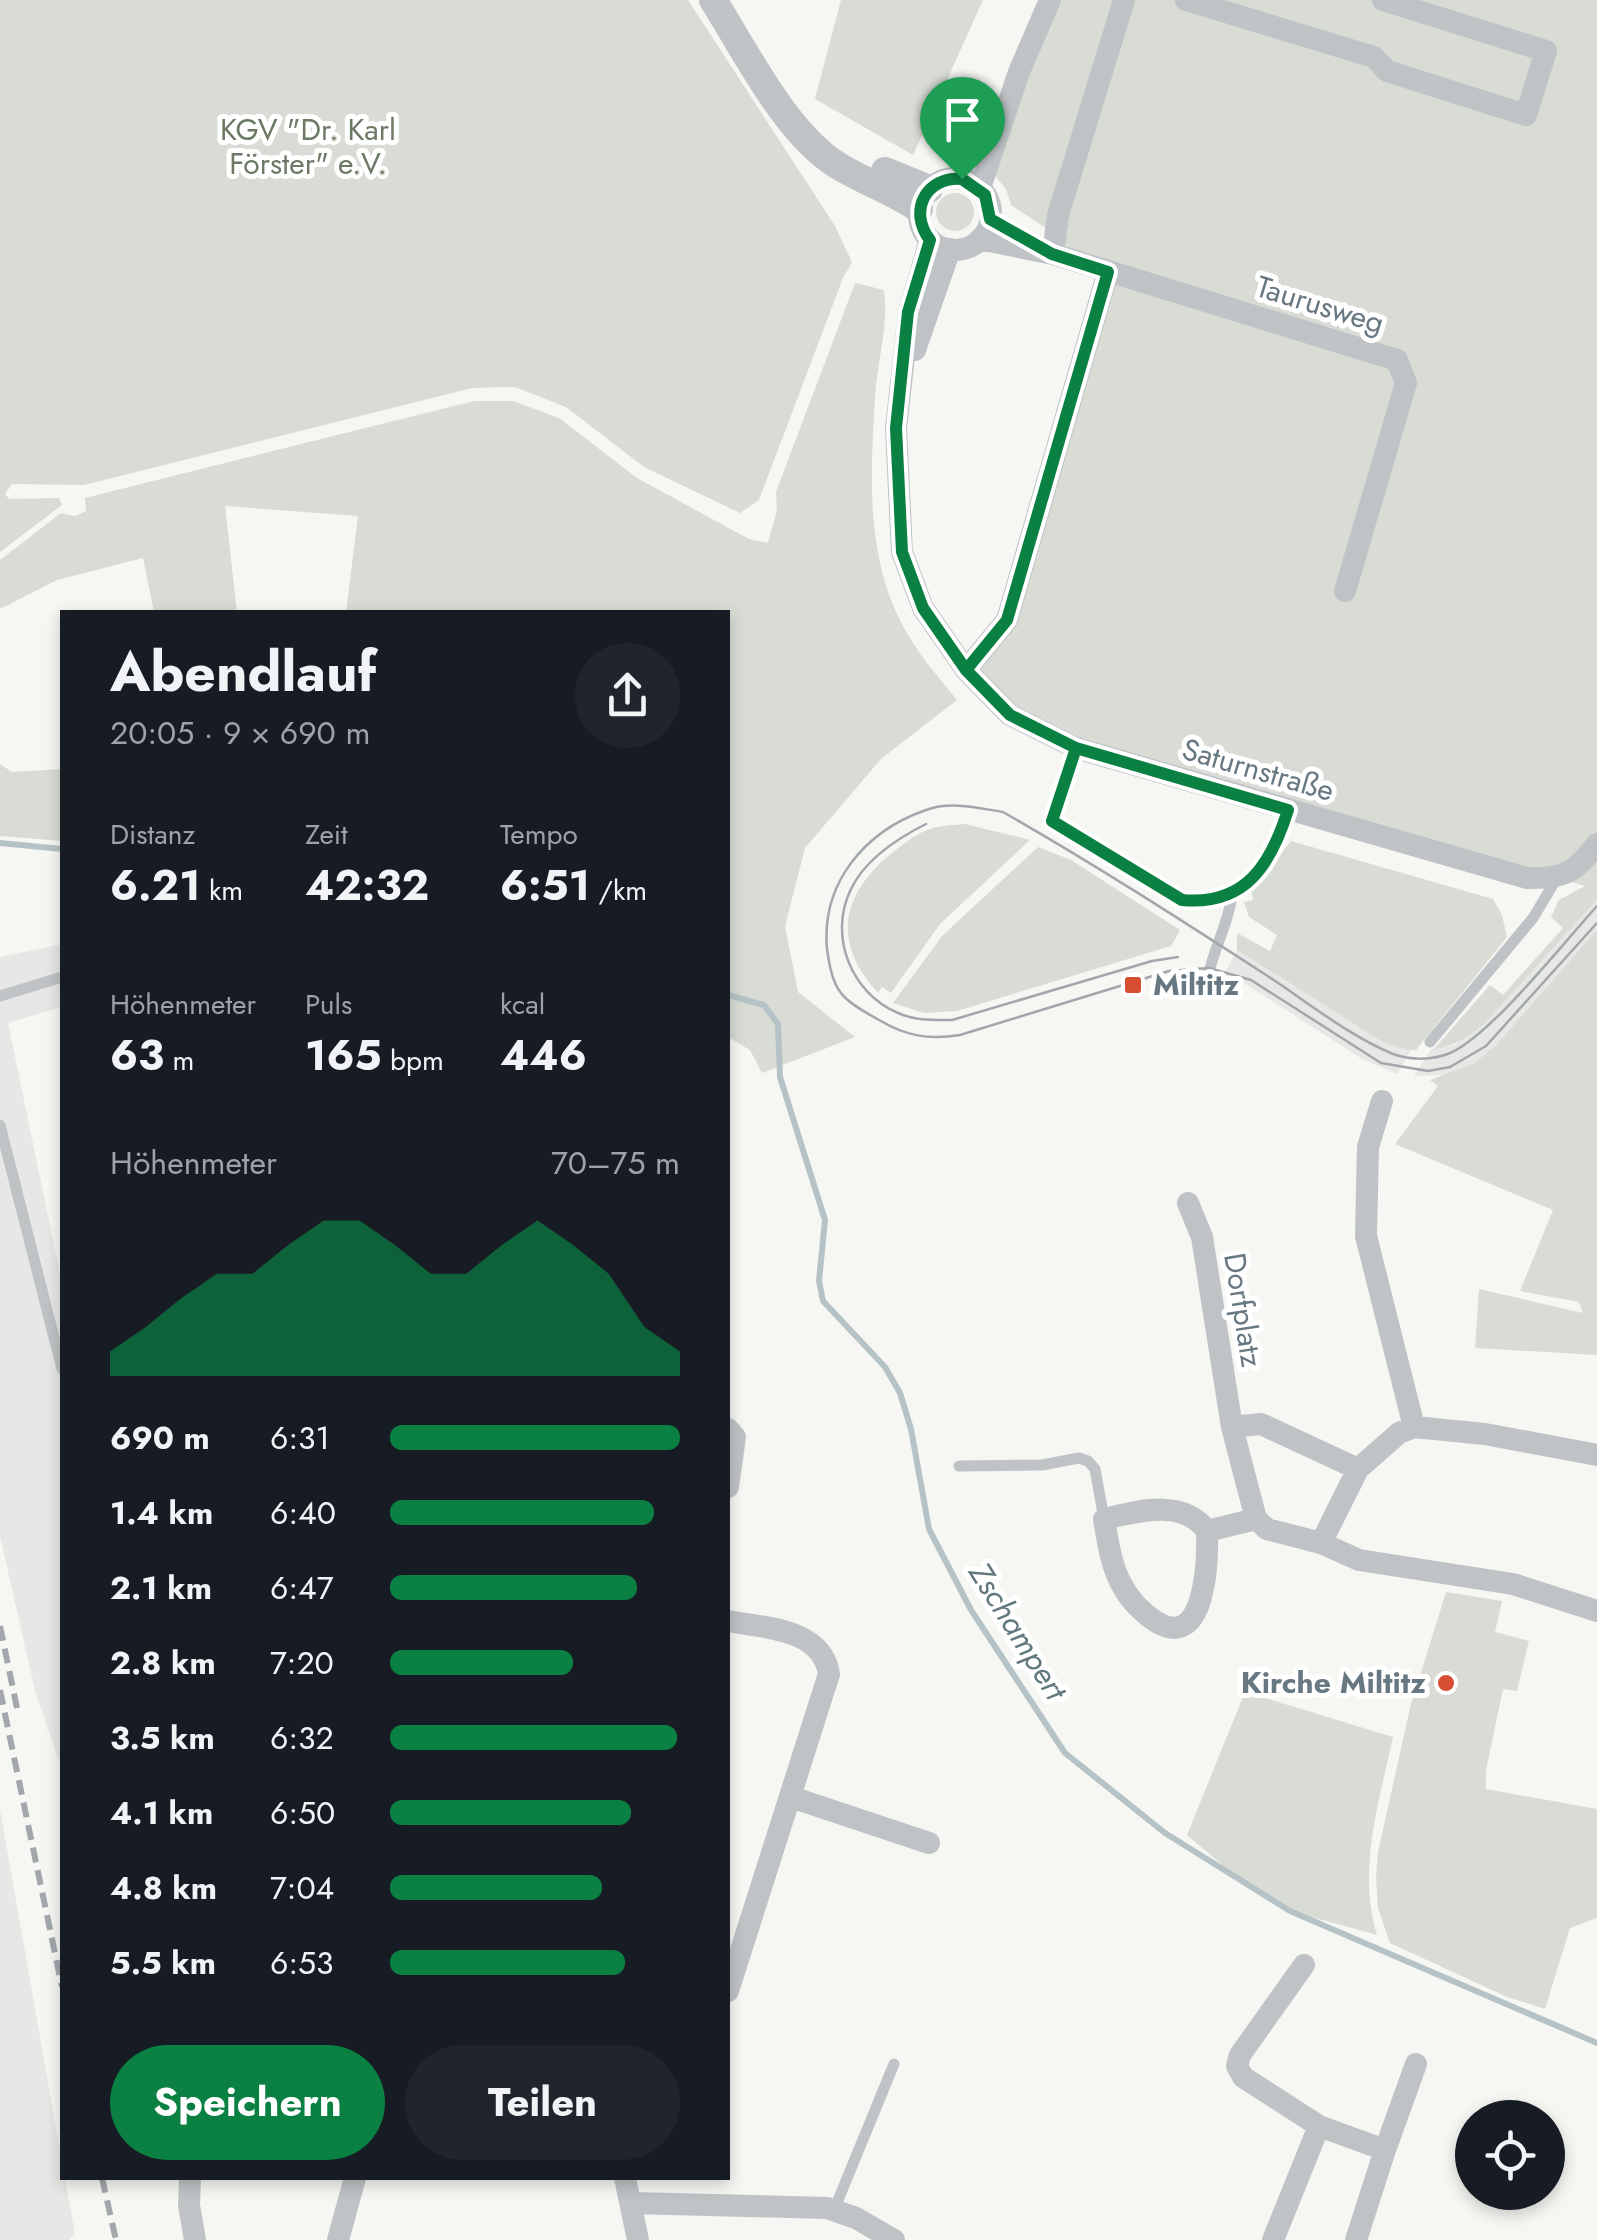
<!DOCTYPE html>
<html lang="de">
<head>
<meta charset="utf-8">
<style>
  body { margin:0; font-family:Jost,sans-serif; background:#20242c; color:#f1f3f6; height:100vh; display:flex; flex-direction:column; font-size:38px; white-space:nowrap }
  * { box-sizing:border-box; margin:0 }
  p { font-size:32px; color:#9ea1a6 }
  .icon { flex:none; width:55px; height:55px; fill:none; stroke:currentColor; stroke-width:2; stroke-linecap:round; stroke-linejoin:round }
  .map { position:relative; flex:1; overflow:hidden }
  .drawer { position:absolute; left:60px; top:610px; width:670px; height:1570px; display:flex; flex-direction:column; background:#171b24; border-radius:0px; box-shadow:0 5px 15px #0003 }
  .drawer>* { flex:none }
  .fabs { position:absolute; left:1455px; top:2100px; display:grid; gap:20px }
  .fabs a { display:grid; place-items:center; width:110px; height:110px; border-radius:50%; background:#171b24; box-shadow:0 5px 15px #0003; font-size:50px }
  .pin { position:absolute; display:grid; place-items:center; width:85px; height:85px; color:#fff; margin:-102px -42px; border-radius:50% 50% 50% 0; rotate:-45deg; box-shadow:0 0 10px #0007 }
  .pin .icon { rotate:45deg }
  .round { display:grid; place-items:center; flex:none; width:105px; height:105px; border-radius:52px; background:#20242c }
  .headline { display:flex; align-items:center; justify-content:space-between; height:170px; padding:0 50px }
  h1 { font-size:55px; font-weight:700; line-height:75px }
  .figures { display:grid; grid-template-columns:repeat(3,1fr); gap:15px; height:170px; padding:10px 50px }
  .figures div { display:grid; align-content:center }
  .figures b { font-size:42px; font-weight:700 }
  .figures small { font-size:28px; font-weight:400 }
  .figures p { font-size:28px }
  .chart { height:280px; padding:20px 50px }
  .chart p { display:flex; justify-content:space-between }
  .chart svg { width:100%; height:180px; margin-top:10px; fill:#0b8043; opacity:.7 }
  .cta { display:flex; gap:20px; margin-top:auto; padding:20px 50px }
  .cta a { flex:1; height:115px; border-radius:60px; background:#0b8043; color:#fff; font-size:40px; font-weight:700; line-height:115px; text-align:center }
  .cta a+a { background:#20242c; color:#f1f3f6 }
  ul { padding:0 50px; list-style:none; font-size:32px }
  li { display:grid; grid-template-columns:160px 120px 1fr; align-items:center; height:75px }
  li i { height:25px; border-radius:12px; background:#0b8043 }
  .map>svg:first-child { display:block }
  .built { fill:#e7e7e6 }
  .green { fill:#d8dcd4 }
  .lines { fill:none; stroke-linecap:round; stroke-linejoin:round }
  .stream { stroke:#b6c3c6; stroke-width:6 }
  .service { stroke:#bfc3c6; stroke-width:11 }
  .minor { stroke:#bfc3c6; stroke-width:22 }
  .tertiary { stroke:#bfc3c6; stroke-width:28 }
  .tram { stroke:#a1a7ab; stroke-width:2.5 }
  .rail { stroke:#a1a7ab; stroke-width:6; stroke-dasharray:15 8; stroke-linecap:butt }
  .route-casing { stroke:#fff; stroke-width:20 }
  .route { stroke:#0b8043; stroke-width:12 }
  .poi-dot { fill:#d74d32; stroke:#fff; stroke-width:4 }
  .labels { text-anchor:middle; stroke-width:10; stroke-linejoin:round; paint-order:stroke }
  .park-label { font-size:30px; fill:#6b7965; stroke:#fff }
  .street-label { font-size:30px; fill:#677882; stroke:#fff }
  .poi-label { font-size:30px; font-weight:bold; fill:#677882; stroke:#fff; text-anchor:start }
  .water-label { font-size:32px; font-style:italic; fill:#63797f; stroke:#fff }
</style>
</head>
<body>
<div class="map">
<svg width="1597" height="2240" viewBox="0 0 1597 2240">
  <rect width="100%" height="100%" fill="#f6f6f3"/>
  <path class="built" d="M 1597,900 L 1597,930 L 1496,1045 L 1473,1064 L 1449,1075 L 1414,1076 L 1431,1049 L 1455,1045 L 1488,1020 Z
    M 62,944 L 62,1007 L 8,1023 L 62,1283 L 62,1760 L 59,1761 L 35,1691 L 0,1536 L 0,957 Z
    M 1237,950 L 1383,1042 L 1411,1050 L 1397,1074 L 1362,1059 L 1244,983 L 1223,976 Z
    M 0,1809 L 62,2162 L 62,2178 L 65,2178 L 75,2234 L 69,2240 L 0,2240 Z"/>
  <path class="green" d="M 0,0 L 688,0 L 835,226 L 852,262 L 843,278 L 759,500 L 740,513 L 644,467 L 566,407 L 515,387 L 472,388 L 84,485 L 12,484 L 5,494 L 9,499 L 59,498 L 62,505 L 0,552 Z
    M 841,0 L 983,0 L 913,155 L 815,99 Z
    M 1059,0 L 1117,0 L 1047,229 L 1011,205 L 1006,189 L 991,171 Z
    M 1124,0 L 1597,0 L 1597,900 L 1488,1020 C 1471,1036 1458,1045 1434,1049 L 1490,985 L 1503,995 L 1563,928 L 1551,917 L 1559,900 L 1585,886 L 1076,748 L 966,670 L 1007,620 L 1108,273 L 1053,254 Z
    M936 212a19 19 0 1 1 38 0a19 19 0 1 1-38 0Z
    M 855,283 L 884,290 C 889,326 877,361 875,397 C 870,479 865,566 910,638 C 923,660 941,680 957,700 L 881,759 L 805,848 L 785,926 L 798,992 L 855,1037 L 762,1073 L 750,1050 L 728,1037 L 728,612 L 346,612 L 358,516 L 225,506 L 237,612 L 154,612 L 143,558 L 57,580 L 0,609 L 0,560 L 61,513 L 75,516 L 86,511 L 85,498 L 474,401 L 513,401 L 559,418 L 637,478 L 749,539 L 768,543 L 777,510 L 776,492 Z
    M 0,764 L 12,772 L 62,769 L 62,841 L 0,836 Z
    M 965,824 L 1030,840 L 940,924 L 891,993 L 882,987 L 878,993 C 834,945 839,899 887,857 C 901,846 916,833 933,828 C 943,825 955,825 965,824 Z
    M 1291,841 L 1493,899 L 1502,915 L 1507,937 L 1416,1050 L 1408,1050 L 1383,1042 L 1237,950 L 1237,933 L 1270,951 L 1277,935 L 1249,917 L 1244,902 L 1253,900 L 1251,889 Z
    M 1038,847 L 1071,860 L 1180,930 L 1171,946 L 957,1011 L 924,1013 L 893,1003 L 942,936 Z
    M 1597,930 L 1597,1355 L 1475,1348 L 1479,1289 L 1583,1313 L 1579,1302 L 1520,1291 L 1553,1210 L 1395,1144 L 1438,1086 L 1430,1080 L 1473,1064 L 1496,1045 Z
    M 1446,1592 L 1502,1601 L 1495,1632 L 1529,1641 L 1517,1691 L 1503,1689 L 1486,1770 L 1486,1789 L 1597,1809 L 1597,1918 L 1570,1928 L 1545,2009 L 1507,1997 L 1390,1943 L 1378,1908 L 1376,1878 L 1378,1852 L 1410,1708 Z
    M 1245,1692 L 1393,1737 C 1379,1803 1357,1869 1377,1935 L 1290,1911 L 1240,1880 L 1187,1835 Z"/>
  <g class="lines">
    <path class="stream" d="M 0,843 L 62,849
      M 728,995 L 764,1005 L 778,1024 L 780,1077 L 825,1220 L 819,1281 L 823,1301 L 885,1367 L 900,1393 L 911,1429 L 929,1529 L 971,1610 L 1065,1753 L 1165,1833 L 1290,1911 L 1597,2043"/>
    <path class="service" d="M 1076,748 L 1052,821 C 1082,841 1153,892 1184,900 C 1242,915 1274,855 1289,810
      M 1207,982 C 1212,950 1228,927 1232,895
      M 0,996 L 62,977
      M 1430,1042 L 1533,918 L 1557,878
      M 0,1125 L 62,1369
      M 959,1466 L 1042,1465 L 1079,1458 L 1088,1461 L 1095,1469 L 1104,1519
      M 834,2210 L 894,2064"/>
    <path class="minor" d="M 1186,0 L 1374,57 L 1387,71 L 1526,115 L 1546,51 L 1383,0
      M919 214a36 36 0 1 1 72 0a36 36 0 1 1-72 0Z
      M 980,188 L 1019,72 L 1050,0
      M 980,239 L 1053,254 L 1397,360 L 1406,383 L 1345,591
      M 930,240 L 909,312 L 896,428 L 902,552 L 923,608 L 966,670 L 1010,715 L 1076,748 L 1527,878 C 1564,879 1574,873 1597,844
      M 1053,254 L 1058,215 L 1124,0
      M 915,350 L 950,249
      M 966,670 L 1007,620 L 1108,272
      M 1382,1101 L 1368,1147 L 1366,1236 L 1414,1427
      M 1188,1203 L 1202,1237 L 1232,1427
      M 728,1429 L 735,1437 L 728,1487
      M 1358,1469 L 1261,1424 L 1232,1427 L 1256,1519 L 1267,1529 L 1321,1543 L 1359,1560 L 1513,1584 L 1597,1611
      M 1207,1531 C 1208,1563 1205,1653 1155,1621 C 1143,1613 1130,1600 1123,1587 C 1111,1567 1108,1542 1104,1519 C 1139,1511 1183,1498 1207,1531 L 1256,1519
      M 1321,1543 L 1358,1469 L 1399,1433 L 1414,1427 L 1485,1434 L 1597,1455
      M 728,1621 C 764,1628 822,1628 829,1674 L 728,1991
      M 791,1797 L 929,1843
      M 1304,1965 L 1240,2055 L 1237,2066 L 1243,2077 L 1319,2126 L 1385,2150 L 1416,2064
      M 190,2178 L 189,2205 L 195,2240
      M 625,2178 L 638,2240
      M 633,2203 L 827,2208 L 856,2218 L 894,2240
      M 338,2240 L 355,2178
      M 1273,2240 L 1319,2126
      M 1356,2240 L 1385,2150"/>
    <path class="tertiary" d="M 713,0 C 746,52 785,132 837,165 C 864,182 894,191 919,209
      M 885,171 L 929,189"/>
    <path class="tram" d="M 926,824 C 898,838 865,860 851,889 C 828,936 851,993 898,1013 C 916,1021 933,1020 952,1020 L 1152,961 L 1178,957
      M 1597,906 C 1565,941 1485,1043 1445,1055 C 1428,1060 1410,1060 1393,1054 C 1347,1035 1305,1000 1263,973 C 1178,918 1091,862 1003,812 C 978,808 951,801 926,810 C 865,831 821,883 827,949 C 829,963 832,982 841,993 C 849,1004 867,1013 879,1020 C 906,1036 928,1040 960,1035 L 1169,971 L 1209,968 L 1251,980 L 1381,1063 L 1428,1071 L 1450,1067 L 1486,1046 L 1597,923"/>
    <path class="rail" d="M 0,1626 L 17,1708
      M 0,1690 L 62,1987
      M 102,2178 L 116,2240"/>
  </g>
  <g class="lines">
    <g class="route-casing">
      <path id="route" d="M 962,179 C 925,176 908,212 930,240 L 908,312 L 896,428 L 902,552 L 923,608 L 966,670 L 1010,715 L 1076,748 L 1052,821 L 1182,900 C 1246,906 1271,864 1288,810 L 1076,748 L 1010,715 L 966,670 L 1007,620 L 1108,272 L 1052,254 L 990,219 L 985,195 L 962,179"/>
    </g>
    <use href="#route" class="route"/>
  </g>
  <g class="poi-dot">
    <rect x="1123" y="975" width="20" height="20" rx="5"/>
    <circle cx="1446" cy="1683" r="10"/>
  </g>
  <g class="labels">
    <g class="park-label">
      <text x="308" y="140">KGV "Dr. Karl<tspan x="308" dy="34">Förster" e.V.</tspan></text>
    </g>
    <g class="street-label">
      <text transform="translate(1320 305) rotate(17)" y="10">Taurusweg</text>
      <text transform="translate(1258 770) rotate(16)" y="10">Saturnstraße</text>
      <text transform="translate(1243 1310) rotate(81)" y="10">Dorfplatz</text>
    </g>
    <g class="poi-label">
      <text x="1153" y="995">Miltitz</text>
      <text x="1426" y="1693" text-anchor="end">Kirche Miltitz</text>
    </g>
    <g class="water-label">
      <text transform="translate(1018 1631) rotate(58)" y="11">Zschampert</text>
    </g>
  </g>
</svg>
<div class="fabs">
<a><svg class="icon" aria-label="locate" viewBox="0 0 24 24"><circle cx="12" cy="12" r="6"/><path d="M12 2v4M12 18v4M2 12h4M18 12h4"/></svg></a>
</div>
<div class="pin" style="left:962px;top:179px;background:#1e9e55"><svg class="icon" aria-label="arrive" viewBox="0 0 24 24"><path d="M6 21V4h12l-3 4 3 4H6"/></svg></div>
<section class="drawer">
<div class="headline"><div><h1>Abendlauf</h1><p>20:05 · 9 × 690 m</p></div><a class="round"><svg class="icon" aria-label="share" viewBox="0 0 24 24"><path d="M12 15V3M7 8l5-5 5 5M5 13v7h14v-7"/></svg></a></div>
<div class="figures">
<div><p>Distanz</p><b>6.21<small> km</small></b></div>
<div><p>Zeit</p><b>42:32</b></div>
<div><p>Tempo</p><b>6:51<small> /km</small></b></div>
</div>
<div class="figures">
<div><p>Höhenmeter</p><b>63<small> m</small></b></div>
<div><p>Puls</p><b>165<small> bpm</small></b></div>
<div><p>kcal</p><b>446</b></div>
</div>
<div class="chart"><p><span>Höhenmeter</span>70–75 m</p>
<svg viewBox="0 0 160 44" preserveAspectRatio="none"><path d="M0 44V38L10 32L20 25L30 19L40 19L50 12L60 6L70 6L80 12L90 19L100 19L110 12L120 6L130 12L140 19L150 32L160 38V44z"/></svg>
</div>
<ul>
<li><b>690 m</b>6:31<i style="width:100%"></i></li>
<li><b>1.4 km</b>6:40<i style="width:91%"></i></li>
<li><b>2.1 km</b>6:47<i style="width:85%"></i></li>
<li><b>2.8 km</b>7:20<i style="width:63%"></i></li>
<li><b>3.5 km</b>6:32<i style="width:99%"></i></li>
<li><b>4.1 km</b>6:50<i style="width:83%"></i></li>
<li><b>4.8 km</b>7:04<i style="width:73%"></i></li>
<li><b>5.5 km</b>6:53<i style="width:81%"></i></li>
</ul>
<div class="cta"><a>Speichern</a><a>Teilen</a></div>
</section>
</div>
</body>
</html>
